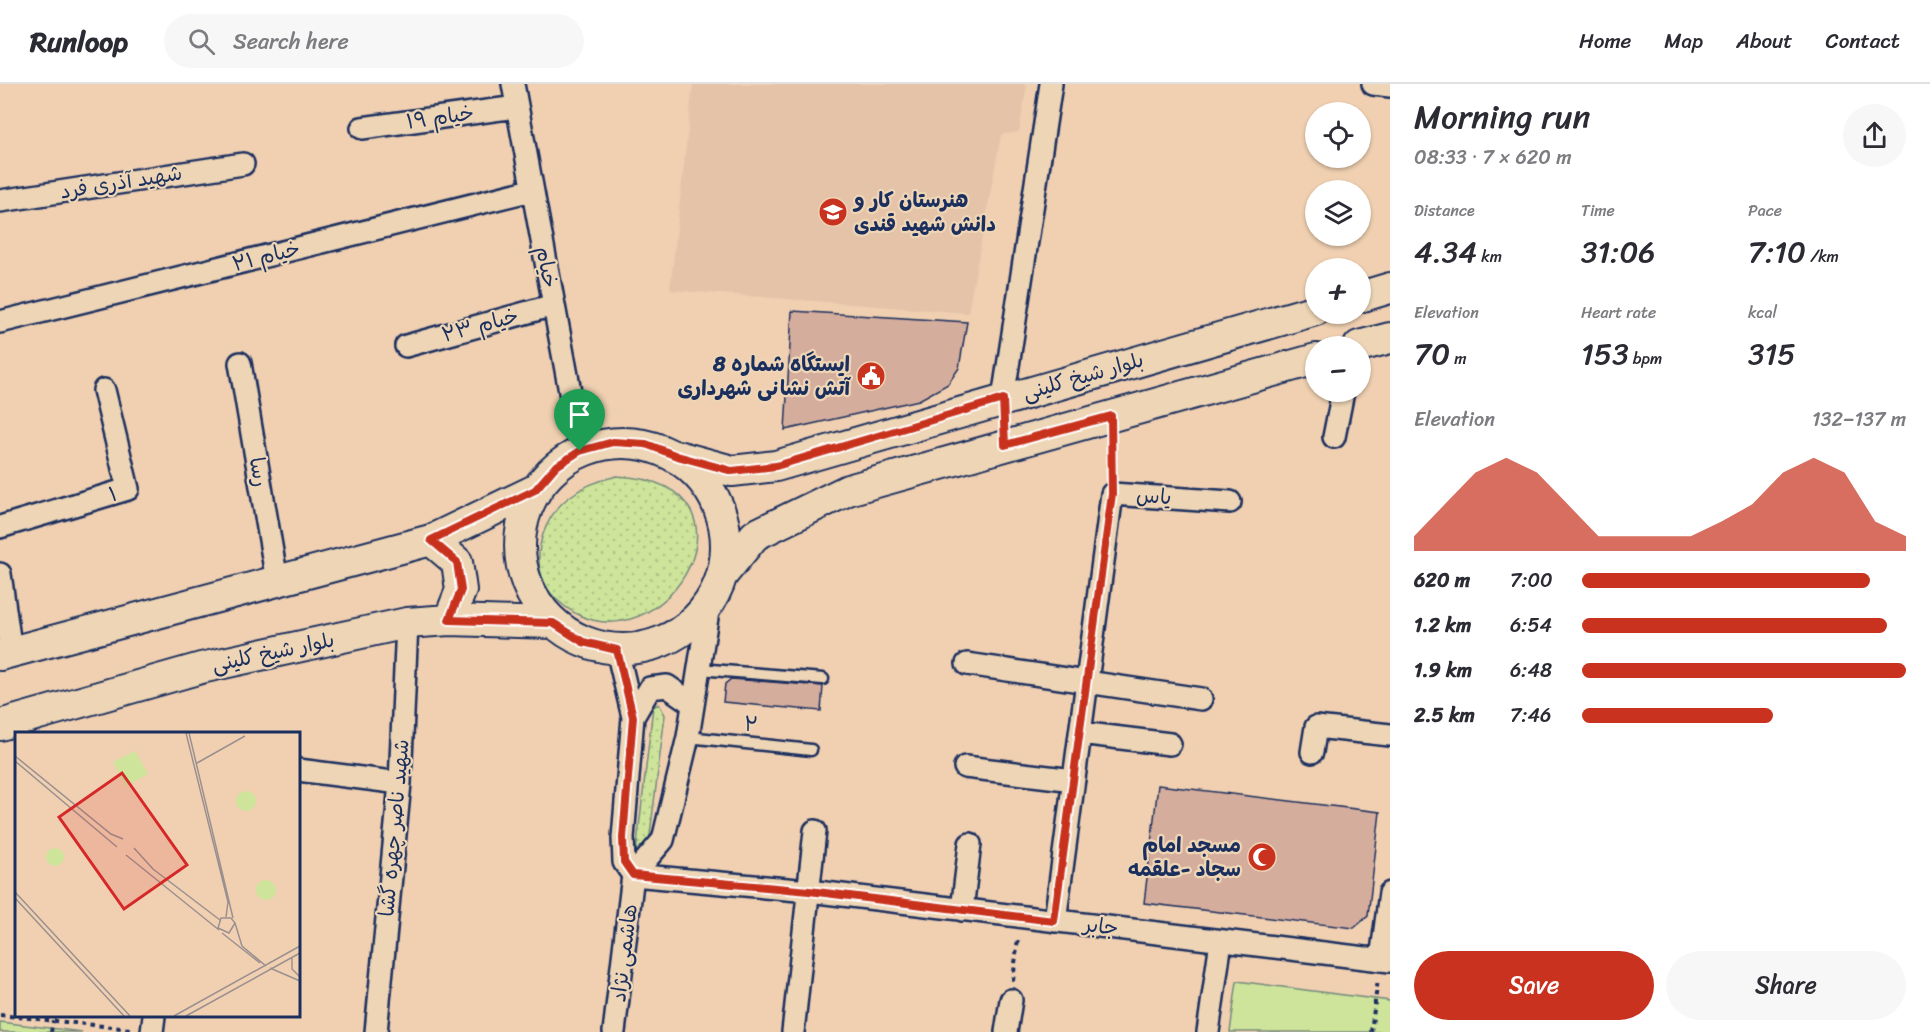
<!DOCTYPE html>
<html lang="en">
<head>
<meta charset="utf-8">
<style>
  body { margin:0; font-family:Sriracha,"Playpen Sans Arabic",sans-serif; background:#f7f7f7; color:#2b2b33; height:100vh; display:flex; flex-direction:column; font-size:22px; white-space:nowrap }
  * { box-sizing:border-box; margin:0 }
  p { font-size:20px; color:#7c7c81 }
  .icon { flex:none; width:33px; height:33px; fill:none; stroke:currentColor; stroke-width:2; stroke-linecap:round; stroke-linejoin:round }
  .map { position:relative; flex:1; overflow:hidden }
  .sheet { display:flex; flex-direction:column; background:#fff; width:540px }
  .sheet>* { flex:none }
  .fabs { position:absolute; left:1305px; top:18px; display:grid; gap:12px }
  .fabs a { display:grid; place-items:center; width:66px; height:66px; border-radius:50%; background:#fff; box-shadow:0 2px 4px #0004; font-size:30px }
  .pin { position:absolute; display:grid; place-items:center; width:51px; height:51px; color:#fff; margin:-62px -26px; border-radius:50% 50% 50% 0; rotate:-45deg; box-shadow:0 0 6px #0007 }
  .pin .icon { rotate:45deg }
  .round { display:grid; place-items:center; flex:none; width:63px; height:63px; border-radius:32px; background:#f7f7f7 }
  .headline { display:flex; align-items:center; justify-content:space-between; height:102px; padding:0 24px }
  h1 { font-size:33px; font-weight:600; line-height:45px }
  .metrics { display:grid; grid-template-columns:repeat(3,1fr); gap:9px; height:102px; padding:6px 24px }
  .metrics div { display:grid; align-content:center }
  .metrics b { font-size:30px; font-weight:600 }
  .metrics small { font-size:16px; font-weight:400 }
  .metrics p { font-size:16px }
  .chart { height:168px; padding:12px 24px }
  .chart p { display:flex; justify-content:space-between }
  .chart svg { width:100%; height:108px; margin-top:6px; fill:#c8321e; opacity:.7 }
  .action { display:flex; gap:12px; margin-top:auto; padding:12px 24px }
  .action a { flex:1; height:69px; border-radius:36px; background:#c8321e; color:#fff; font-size:24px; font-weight:600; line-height:69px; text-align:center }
  .action a+a { background:#f7f7f7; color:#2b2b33 }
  ul { padding:0 24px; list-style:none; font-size:20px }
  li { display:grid; grid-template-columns:96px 72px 1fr; align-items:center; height:45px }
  li i { height:15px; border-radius:8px; background:#c8321e }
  header { display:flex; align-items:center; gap:36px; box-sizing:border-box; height:84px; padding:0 30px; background:#fff; border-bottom:2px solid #e1e1e2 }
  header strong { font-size:28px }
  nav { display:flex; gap:33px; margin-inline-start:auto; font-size:21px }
  .search { width:420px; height:54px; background:#f7f7f7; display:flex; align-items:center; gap:15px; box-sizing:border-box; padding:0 21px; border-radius:33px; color:#7c7c81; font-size:22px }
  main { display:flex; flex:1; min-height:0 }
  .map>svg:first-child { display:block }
  .built { fill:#e4c3a9 }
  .grass { fill:url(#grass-dots); stroke:#748a7c; stroke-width:1.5 }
  .park { fill:#cde49a; stroke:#748a7c; stroke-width:1.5 }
  .building { fill:#d5ad9d; stroke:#1b2f5e; stroke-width:1.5 }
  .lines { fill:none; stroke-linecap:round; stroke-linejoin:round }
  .lane-casing { stroke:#1b2f5e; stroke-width:15 }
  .street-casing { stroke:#1b2f5e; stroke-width:26 }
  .secondary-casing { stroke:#1b2f5e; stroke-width:34 }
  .path { stroke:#1b2f5e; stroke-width:4; stroke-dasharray:4.5 4.5; stroke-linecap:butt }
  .lane { stroke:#edd5b5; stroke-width:10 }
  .street { stroke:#edd5b5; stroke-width:21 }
  .secondary { stroke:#edd5b5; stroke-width:30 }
  .route-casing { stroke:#fff; stroke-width:12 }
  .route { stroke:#c8321e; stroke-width:8 }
  .labels { text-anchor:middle; stroke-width:4.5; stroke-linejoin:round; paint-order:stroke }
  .street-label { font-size:21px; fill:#1b2f5e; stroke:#edd5b5 }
  .poi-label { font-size:21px; font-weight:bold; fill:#1b2f5e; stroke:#edd5b5; text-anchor:end }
  .inset-road { fill:none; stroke:#9b9090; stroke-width:1.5 }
  .view { fill:#d62828; fill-opacity:0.15; stroke:#d62828; stroke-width:3 }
  .inset-edge { fill:none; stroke:#1b2f5e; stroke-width:3 }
</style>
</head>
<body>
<header>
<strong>Runloop</strong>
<div class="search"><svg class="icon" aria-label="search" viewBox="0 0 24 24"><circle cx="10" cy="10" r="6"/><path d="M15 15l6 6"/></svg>Search here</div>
<nav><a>Home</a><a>Map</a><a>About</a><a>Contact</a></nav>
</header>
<main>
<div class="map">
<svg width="1390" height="948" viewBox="0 0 1390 948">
  <defs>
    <pattern id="grass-dots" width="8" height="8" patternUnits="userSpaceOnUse" patternTransform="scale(1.5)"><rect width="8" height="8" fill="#cde49a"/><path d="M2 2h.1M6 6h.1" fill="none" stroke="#afc487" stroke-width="1.8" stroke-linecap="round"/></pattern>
  </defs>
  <rect width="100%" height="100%" fill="#f0d0b1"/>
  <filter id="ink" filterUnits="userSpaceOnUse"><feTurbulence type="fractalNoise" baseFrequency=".0167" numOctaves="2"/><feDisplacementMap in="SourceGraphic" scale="12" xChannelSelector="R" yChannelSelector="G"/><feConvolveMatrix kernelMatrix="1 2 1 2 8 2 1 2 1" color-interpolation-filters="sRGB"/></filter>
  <g filter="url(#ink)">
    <path class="built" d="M 693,0 L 1027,0 L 1019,48 L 1001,51 L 968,229 L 670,206 Z"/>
    <path class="grass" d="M 617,392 C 783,400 653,606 556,515 C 526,487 539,437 568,414 C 583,402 599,396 617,392 Z
      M 659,620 L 665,631 L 647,774 L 641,776 L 636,769 L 653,623 Z"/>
    <path class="park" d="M 1237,897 L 1390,917 L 1390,948 L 1230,948 Z
      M 0,938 L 82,948 L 0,948 Z"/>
    <path class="building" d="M 792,227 L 967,238 L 959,284 L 948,300 L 919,316 L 785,346 Z
      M 731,595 L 823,602 L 821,627 L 723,618 L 725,600 Z
      M 1158,701 L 1380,728 L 1368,832 L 1354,844 L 1144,819 Z"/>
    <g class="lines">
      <g class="lane-casing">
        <path id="lane" d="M 699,585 L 823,595
          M 688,653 L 811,666"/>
      </g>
      <g class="street-casing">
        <path id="street" d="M 513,0 L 581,367
          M 1373,0 L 1390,2
          M 362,44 L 517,23
          M 0,117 L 243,80
          M 0,238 L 532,106
          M 406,262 L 554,221
          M 240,279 L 277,497
          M 1003,315 L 1051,0
          M 1334,353 L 1343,308
          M 0,443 L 128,405 L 104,306
          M 0,490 L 11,568
          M 617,566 L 633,633 L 623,754 L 624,778 L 633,791
          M 967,580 L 1201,615
          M 633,633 L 650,604 L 667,602 L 693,620
          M 1080,649 L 1170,660
          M 1312,668 L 1316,643 L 1390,651
          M 965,683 L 1074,696
          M 298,686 L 400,699
          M 633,791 L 809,807 L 1390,877
          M 633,791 L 663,756 L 688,653 L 709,521
          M 962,826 L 970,760
          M 1055,837 L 1112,410 L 1230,418
          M 1381,875 L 1390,809
          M 152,948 L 154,932
          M 376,948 L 400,699 L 407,539
          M 614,948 L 633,791
          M 793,948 L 815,747
          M 1006,948 L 1011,916
          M 1208,948 L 1221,857"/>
      </g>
      <g class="secondary-casing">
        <path id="secondary" d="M 1360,213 L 1390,204
          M 1359,262 L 1390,254
          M520 462a103 103 0 1 1 206 0a103 103 0 1 1-206 0Z
          M 677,372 L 732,387 L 776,382 L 1316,226
          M 431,456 L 457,478 L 461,506 L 449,536
          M 723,490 L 755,451 L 848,406 L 1316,275
          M 0,571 L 431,456 L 535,406
          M 0,641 L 201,584 L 407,539 L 449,536 L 553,539"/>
      </g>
      <path class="path" d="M 1111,360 L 1112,388
        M 1013,897 L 1018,854
        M 0,931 L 131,945
        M 51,948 L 53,937
        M 1371,948 L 1378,895"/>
      <use href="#lane" class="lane"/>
      <use href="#street" class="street"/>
      <use href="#secondary" class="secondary"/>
    </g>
  </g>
  <g class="lines" filter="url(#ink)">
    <g class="route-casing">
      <path id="route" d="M 1003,315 L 1005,361 L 1111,332 L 1112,410 L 1054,837 L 809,807 L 633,791 L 624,778 L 623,754 L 633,633 L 617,566 L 583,558 L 553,539 L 449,536 L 461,506 L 457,478 L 431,456 L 535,406 L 555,383 L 580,367 L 613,358 L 646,360 L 677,372 L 732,387 L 776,382 Z"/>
    </g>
    <use href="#route" class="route"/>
  </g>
  <defs>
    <g id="school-disc" transform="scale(1.5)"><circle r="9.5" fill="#c8321e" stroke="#edd5b5"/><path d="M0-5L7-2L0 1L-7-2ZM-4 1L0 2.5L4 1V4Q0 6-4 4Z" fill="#fff"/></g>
    <g id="civic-disc" transform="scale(1.5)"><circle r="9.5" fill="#c8321e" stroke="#edd5b5"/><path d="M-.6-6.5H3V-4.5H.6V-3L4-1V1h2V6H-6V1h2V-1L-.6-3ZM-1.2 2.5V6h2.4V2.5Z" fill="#fff"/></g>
    <g id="mosque-disc" transform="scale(1.5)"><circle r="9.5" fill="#c8321e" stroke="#edd5b5"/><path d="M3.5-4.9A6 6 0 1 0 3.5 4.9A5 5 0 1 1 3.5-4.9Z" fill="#fff"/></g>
  </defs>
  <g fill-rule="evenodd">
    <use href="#school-disc" x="833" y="128"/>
    <use href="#civic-disc" x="871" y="292"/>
    <use href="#mosque-disc" x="1262" y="773"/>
  </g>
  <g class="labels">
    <g class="street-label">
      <text transform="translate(440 33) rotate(-8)" y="7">خیام ۱۹</text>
      <text transform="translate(121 98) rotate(-9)" y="7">شهید آذری فرد</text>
      <text transform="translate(266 172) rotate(-14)" y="7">خیام ۲۱</text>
      <text transform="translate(547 183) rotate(79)" y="7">خیام</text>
      <text transform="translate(480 241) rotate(-15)" y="7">خیام ۲۳</text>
      <text transform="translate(1083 292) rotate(-16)" y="7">بلوار شیخ کلینی</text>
      <text transform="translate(259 388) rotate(80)" y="7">رسا</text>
      <text transform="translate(113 410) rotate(-16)" y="7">۱</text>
      <text transform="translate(1154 412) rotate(4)" y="7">یاس</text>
      <text transform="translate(273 568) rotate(-12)" y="7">بلوار شیخ کلینی</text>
      <text transform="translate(751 640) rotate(6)" y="7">۲</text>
      <text transform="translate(394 744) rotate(-85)" y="7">شهید ناصر چهره گشا</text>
      <text transform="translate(1101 842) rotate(7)" y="7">جابر</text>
      <text transform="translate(624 869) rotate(-83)" y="7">هاشمی نژاد</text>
    </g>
    <g class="poi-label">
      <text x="854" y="123" text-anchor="start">هنرستان کار و<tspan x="854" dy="24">دانش شهید قندی</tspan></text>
      <text x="850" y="287">ایستگاه شماره 8<tspan x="850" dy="24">آتش نشانی شهرداری</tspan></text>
      <text x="1241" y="768">مسجد امام<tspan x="1241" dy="24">سجاد -علقمه</tspan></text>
    </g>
  </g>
  <g transform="translate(15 648)">
    <rect width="285" height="285" fill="#f0d0b1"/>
    <path d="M 120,19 L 133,42 L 111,54 L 98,30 ZM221 69a10 10 0 1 1 20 0a10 10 0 1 1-20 0ZM31 125a9 9 0 1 1 18 0a9 9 0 1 1-18 0ZM241 158a10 10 0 1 1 20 0a10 10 0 1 1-20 0Z" fill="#cde49a"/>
    <path class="inset-road" d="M 171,1 L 213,170 L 211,185M 174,1 L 218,186M 0,24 L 96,102 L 108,107M 0,29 L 102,115M 182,31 L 230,4M 119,116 L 138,137 L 205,188M 111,123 L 204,198M 0,160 L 115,284M 0,166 L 109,284M 220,191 L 214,201 L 203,196 L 206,186 L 216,186 L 220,191 L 227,214 L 251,234M 207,201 L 245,231M 277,225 L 277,237 L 285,245M 255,236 L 285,249M 159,284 L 285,214M 171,284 L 285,221"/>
    <path class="view" d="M 107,41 L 172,133 L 109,177 L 44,85 Z"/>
    <rect width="285" height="285" class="inset-edge"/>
  </g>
</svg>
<div class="fabs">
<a><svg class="icon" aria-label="locate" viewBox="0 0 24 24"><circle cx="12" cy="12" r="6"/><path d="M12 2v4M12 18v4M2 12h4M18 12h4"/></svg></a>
<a><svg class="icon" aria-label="layers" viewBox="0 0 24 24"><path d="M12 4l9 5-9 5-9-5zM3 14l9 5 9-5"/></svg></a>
<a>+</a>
<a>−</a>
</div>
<div class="pin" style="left:580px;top:367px;background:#1e9e55"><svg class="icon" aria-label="arrive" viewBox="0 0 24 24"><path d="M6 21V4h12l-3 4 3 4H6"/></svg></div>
</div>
<section class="sheet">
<div class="headline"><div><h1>Morning run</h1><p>08:33 · 7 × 620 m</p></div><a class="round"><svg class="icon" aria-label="share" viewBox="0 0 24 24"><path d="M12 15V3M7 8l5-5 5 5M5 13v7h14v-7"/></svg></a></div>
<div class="metrics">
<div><p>Distance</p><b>4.34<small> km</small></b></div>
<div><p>Time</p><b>31:06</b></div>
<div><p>Pace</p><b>7:10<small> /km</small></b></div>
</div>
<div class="metrics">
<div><p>Elevation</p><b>70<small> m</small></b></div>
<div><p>Heart rate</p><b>153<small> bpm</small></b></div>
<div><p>kcal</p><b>315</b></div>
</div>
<div class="chart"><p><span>Elevation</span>132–137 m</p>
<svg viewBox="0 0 160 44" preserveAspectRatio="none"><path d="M0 44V38L10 25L20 12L30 6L40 12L50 25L60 38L70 38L80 38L90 38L100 32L110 25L120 12L130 6L140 12L150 32L160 38V44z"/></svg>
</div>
<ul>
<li><b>620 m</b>7:00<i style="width:89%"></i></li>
<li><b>1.2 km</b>6:54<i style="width:94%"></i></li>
<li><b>1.9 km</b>6:48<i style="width:100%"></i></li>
<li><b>2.5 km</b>7:46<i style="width:59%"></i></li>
</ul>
<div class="action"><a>Save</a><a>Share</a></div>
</section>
</main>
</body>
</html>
